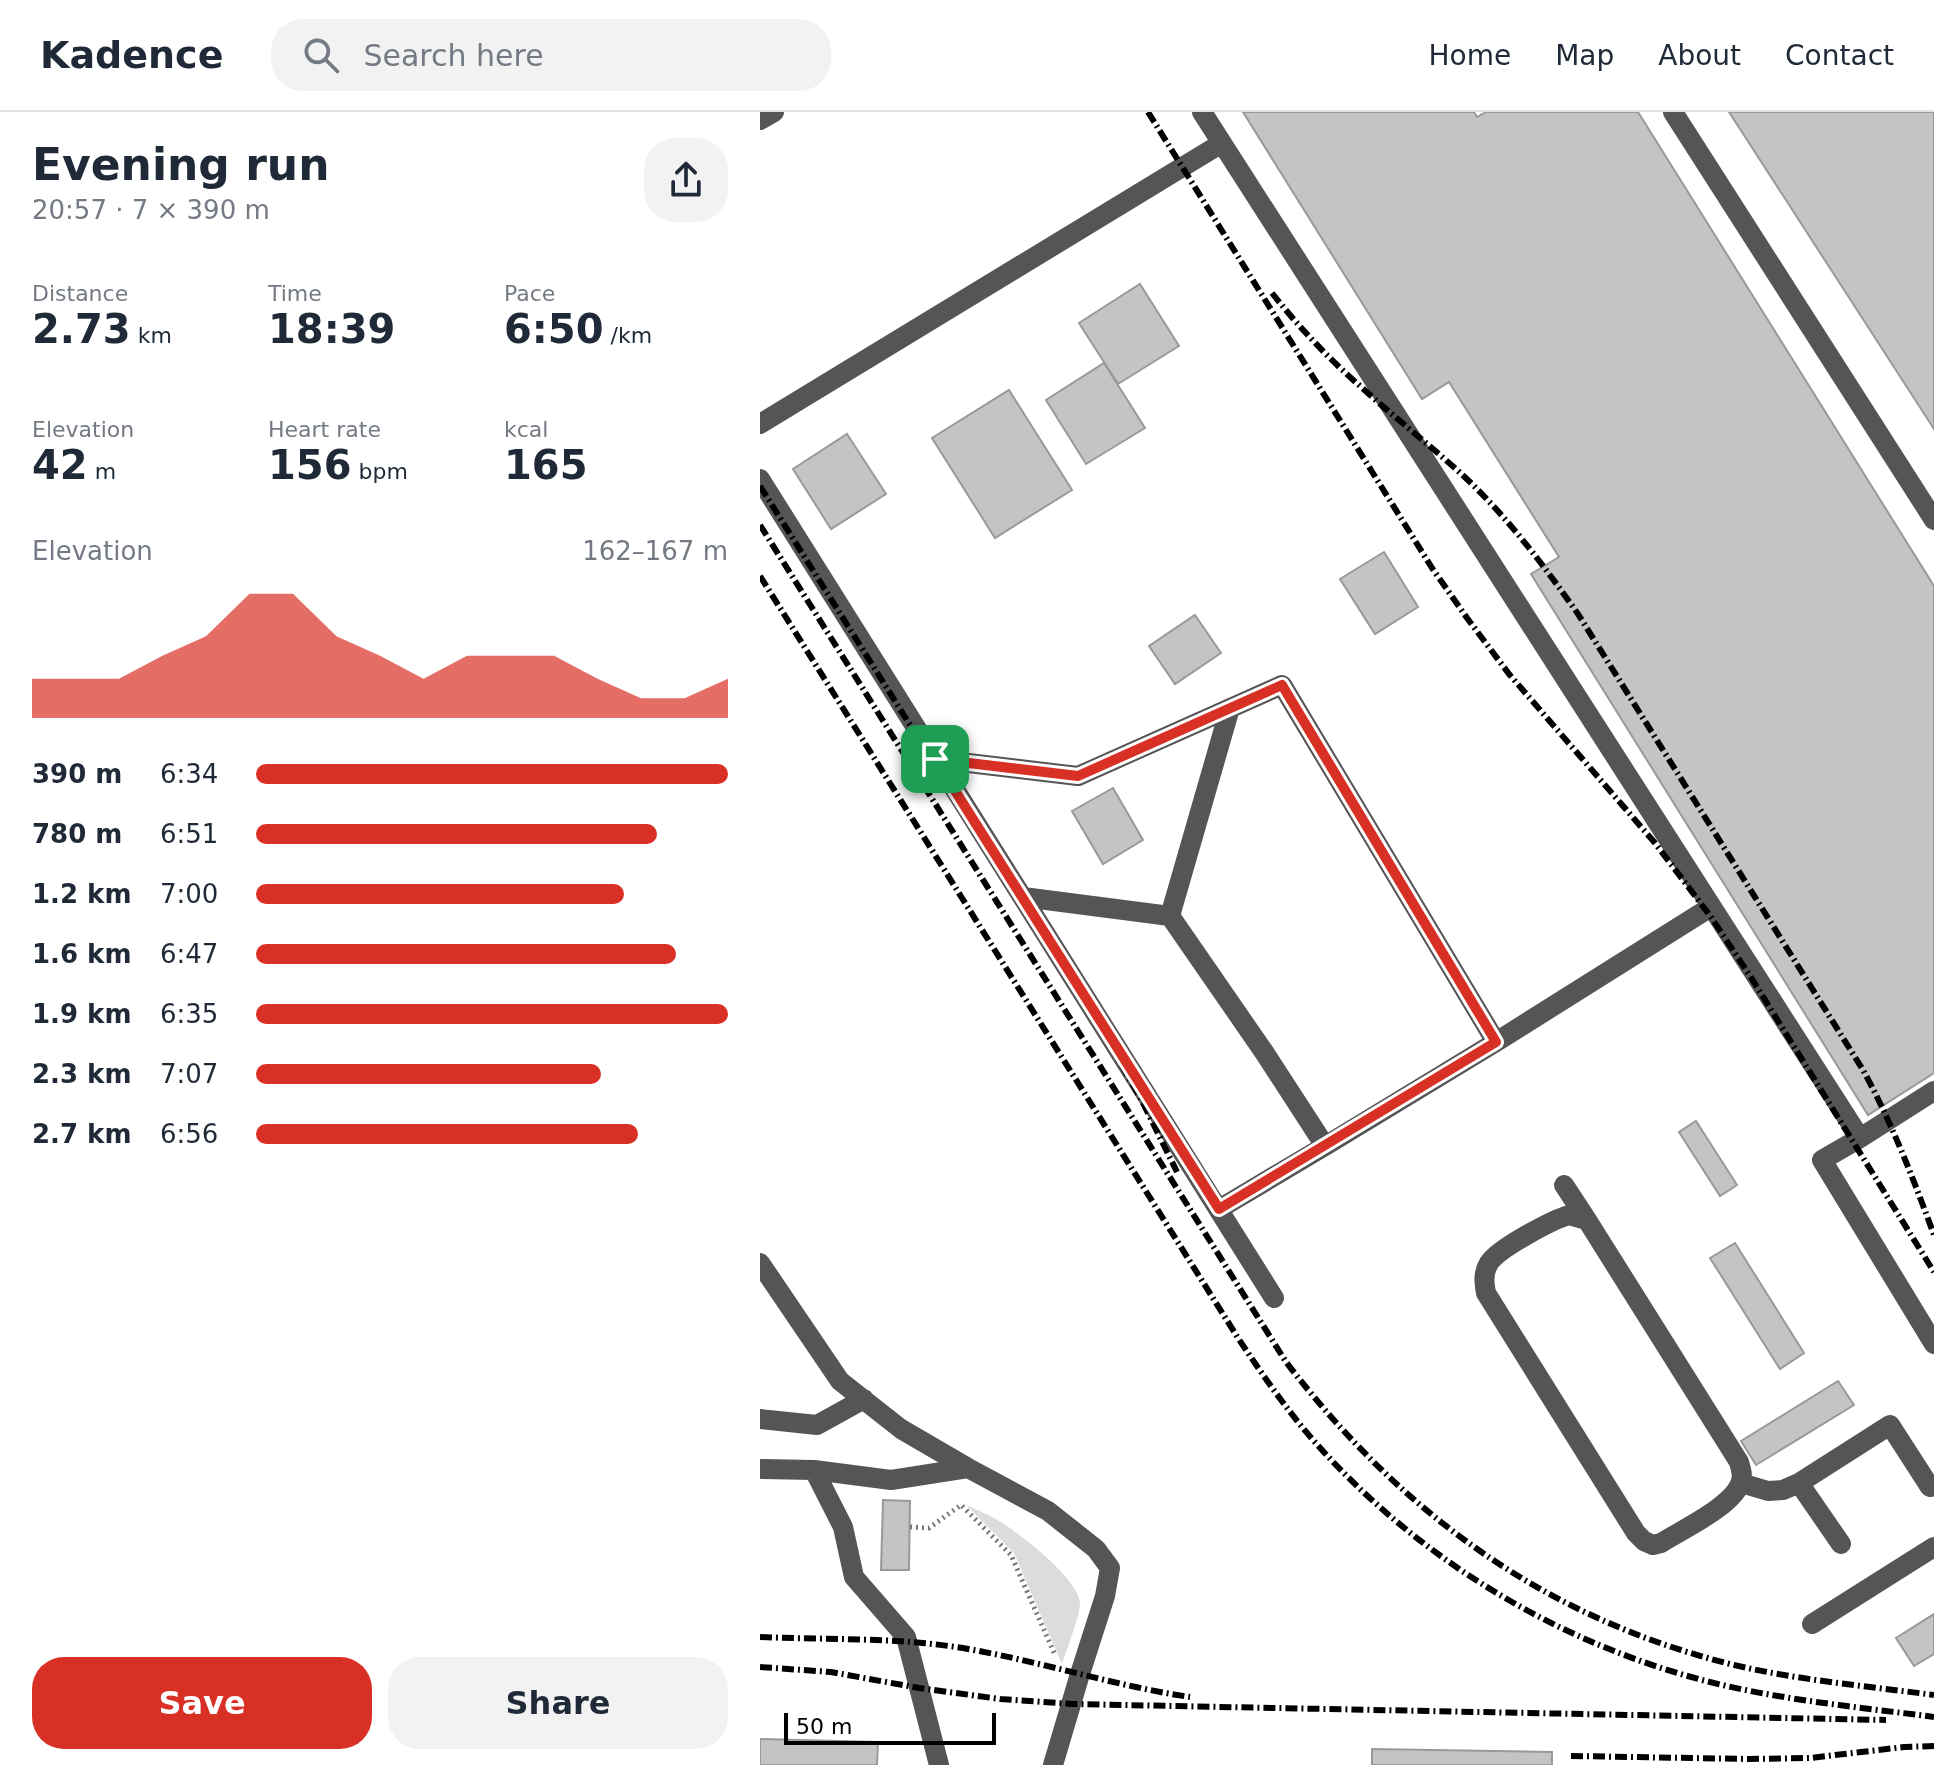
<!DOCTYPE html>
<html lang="en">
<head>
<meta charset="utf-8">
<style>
  body { margin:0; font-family:"DejaVu Sans",sans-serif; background:#f2f2f3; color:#1f2937; height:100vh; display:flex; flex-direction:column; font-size:30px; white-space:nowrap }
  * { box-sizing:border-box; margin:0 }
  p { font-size:26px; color:#747a83 }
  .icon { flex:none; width:44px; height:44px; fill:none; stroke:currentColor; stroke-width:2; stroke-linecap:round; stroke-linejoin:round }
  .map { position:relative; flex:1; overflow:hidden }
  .panel { display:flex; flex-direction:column; background:#fff; width:760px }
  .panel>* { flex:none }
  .scale { position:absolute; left:24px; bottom:20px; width:212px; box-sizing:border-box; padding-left:8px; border:4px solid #000; border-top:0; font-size:22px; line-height:28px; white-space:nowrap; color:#000; -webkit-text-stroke:6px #fff; paint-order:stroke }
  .pin { position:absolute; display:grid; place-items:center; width:68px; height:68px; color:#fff; margin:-34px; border-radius:16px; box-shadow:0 4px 12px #0006 }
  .round { display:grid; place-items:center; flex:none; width:84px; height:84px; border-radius:32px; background:#f2f2f3 }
  .headline { display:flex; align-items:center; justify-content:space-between; height:136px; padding:0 32px }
  h1 { font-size:44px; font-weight:700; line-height:60px }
  .stats { display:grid; grid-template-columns:repeat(3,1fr); gap:12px; height:136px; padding:8px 32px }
  .stats div { display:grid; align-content:center }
  .stats b { font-size:40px; font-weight:700 }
  .stats small { font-size:22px; font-weight:400 }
  .stats p { font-size:22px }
  .chart { height:224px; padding:16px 32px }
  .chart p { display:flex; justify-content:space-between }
  .chart svg { width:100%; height:144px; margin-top:8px; fill:#d93025; opacity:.7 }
  .primary-button { display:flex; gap:16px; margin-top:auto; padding:16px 32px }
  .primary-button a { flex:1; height:92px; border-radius:32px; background:#d93025; color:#fff; font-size:32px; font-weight:700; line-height:92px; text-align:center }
  .primary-button a+a { background:#f2f2f3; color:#1f2937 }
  ul { padding:0 32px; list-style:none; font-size:26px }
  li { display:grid; grid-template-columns:128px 96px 1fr; align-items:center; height:60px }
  li i { height:20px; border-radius:10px; background:#d93025 }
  header { display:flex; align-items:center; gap:48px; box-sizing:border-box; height:112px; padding:0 40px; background:#fff; border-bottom:2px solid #e0e1e3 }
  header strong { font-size:38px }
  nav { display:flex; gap:44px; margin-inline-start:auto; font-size:28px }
  .search { width:560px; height:72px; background:#f2f2f3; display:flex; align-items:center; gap:20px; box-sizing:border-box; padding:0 28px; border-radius:32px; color:#747a83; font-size:30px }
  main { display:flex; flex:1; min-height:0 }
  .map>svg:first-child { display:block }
  .green { fill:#dcdcdc }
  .building { fill:#c4c4c4; stroke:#999; stroke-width:2 }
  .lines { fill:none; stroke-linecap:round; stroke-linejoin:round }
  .path { stroke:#777; stroke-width:5; stroke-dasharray:2 4; stroke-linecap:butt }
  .minor { stroke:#555; stroke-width:20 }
  .rail { stroke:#000; stroke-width:6; stroke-dasharray:12 4 2 4; stroke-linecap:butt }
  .route-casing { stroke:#fff; stroke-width:16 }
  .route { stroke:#d93025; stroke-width:10 }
</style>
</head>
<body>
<header>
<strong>Kadence</strong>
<div class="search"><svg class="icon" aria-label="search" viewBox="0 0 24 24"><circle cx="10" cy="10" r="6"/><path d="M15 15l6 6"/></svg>Search here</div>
<nav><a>Home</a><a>Map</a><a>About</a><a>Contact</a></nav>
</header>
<main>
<section class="panel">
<div class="headline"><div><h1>Evening run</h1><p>20:57 · 7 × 390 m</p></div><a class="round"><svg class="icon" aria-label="share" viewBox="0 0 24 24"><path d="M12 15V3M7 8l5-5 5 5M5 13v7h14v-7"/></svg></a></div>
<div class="stats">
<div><p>Distance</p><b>2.73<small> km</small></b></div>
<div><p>Time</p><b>18:39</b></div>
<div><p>Pace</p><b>6:50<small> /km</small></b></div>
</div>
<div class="stats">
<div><p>Elevation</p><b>42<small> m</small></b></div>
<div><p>Heart rate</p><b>156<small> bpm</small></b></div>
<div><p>kcal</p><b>165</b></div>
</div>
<div class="chart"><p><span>Elevation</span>162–167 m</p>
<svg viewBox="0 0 160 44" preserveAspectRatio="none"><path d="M0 44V32L10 32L20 32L30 25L40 19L50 6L60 6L70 19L80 25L90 32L100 25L110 25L120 25L130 32L140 38L150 38L160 32V44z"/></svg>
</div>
<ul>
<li><b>390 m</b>6:34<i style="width:100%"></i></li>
<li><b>780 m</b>6:51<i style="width:85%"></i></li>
<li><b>1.2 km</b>7:00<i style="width:78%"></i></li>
<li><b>1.6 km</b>6:47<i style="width:89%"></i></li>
<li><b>1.9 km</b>6:35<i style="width:100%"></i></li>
<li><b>2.3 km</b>7:07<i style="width:73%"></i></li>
<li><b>2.7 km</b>6:56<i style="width:81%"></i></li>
</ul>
<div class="primary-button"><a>Save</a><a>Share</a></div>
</section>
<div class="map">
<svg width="1174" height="1653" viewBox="0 0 1174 1653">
  <rect width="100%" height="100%" fill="#fff"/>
  <path class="green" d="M 206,1393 C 215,1397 225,1401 234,1406 C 256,1418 320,1467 320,1492 C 320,1503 306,1540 302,1552 L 254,1441 Z"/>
  <path class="building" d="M 483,0 L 714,0 L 717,5 L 726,0 L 878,0 L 1174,474 L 1174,961 L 1108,1003 L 771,462 L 799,445 L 689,270 L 662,287 Z
    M 969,0 L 1174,0 L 1174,317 Z
    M 380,172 L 419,234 L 358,272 L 319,211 Z
    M 344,251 L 385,316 L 326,352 L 286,288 Z
    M 249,278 L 312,378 L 235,426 L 172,326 Z
    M 87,322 L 126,382 L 71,417 L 33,357 Z
    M 624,440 L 658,495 L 615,522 L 580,467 Z
    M 435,503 L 461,541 L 415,572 L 389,534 Z
    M 353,676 L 383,728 L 343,752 L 312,699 Z
    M 936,1009 L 977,1073 L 960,1084 L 919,1020 Z
    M 975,1131 L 1044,1241 L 1020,1257 L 950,1146 Z
    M 1078,1269 L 1094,1293 L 996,1353 L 981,1329 Z
    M 123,1388 L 150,1389 L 149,1458 L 121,1458 Z
    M 1174,1502 L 1174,1542 L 1154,1554 L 1136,1526 Z
    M 0,1627 L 118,1630 L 117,1653 L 0,1653 Z
    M 612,1637 L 792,1640 L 792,1653 L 612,1653 Z"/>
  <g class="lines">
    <path class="path" d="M 150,1415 L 169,1416 L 201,1393 L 251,1443 L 295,1543"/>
    <path class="minor" d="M 442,0 L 1100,1026 L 1174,979
      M 913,0 L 1174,408
      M 0,8 L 14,0
      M 0,312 L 462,31
      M 0,367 L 514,1186
      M 175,647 L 318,664 L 522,573 L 736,930
      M 263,785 L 410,804 L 504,940 L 565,1034 L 736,930 L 946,798 L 952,796
      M 410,804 L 470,596
      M 1100,1026 L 1062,1048 L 1174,1232
      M 804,1073 L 827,1108
      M 459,1097 L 565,1034
      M 809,1103 L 827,1108 L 979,1350 C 981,1357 983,1362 981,1369 C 975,1393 923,1417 901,1431 L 893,1433 L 884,1429 L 876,1421 L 726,1181 C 724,1170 723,1161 729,1151 C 739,1136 792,1108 809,1103 Z
      M 0,1151 L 80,1269 L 141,1317 L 208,1356 L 288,1399 L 336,1437 L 350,1456 L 345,1484 L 320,1562 L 293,1653
      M 0,1307 L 57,1313 L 104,1287
      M 0,1357 L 54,1358 L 131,1368 L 208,1356
      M 54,1358 L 83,1415 L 94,1465 L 146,1525 L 179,1653
      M 981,1371 L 1008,1379 L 1023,1378 L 1039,1371 L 1130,1313 L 1170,1375
      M 1039,1371 L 1081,1432
      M 1052,1512 L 1174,1435"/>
    <path class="rail" d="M 388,0 L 672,456 L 707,506 L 749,562 L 895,731 L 951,805 L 992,867 L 1174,1160
      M 512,181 C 538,214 568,246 600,274 C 636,307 675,337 710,370 C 751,410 785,455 818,502 L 1103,958 C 1132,1011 1153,1066 1174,1123
      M 0,374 L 344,922 L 381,987 L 417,1060
      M 0,413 L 526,1250 C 642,1401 783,1505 970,1552 C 1036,1568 1106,1574 1174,1583
      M 0,464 L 478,1226 C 504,1265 530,1303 562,1338 C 664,1450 799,1531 946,1569 C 1020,1588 1098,1595 1174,1605
      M 0,1525 C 69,1528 140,1525 208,1537 C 283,1550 355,1574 430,1585
      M 0,1555 L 71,1560 L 159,1576 L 240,1587 L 312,1592 L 1126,1608
      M 811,1644 L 989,1647 L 1050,1646 L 1144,1635 L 1174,1634"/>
  </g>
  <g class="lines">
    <g class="route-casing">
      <path id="route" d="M 522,573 L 736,930 L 459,1097 L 175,647 L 318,664 Z"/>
    </g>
    <use href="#route" class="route"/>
  </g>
</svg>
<div class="scale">50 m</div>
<div class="pin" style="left:175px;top:647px;background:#1e9e55"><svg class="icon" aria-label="arrive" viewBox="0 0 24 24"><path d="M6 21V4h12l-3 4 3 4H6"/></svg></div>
</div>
</main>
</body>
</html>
